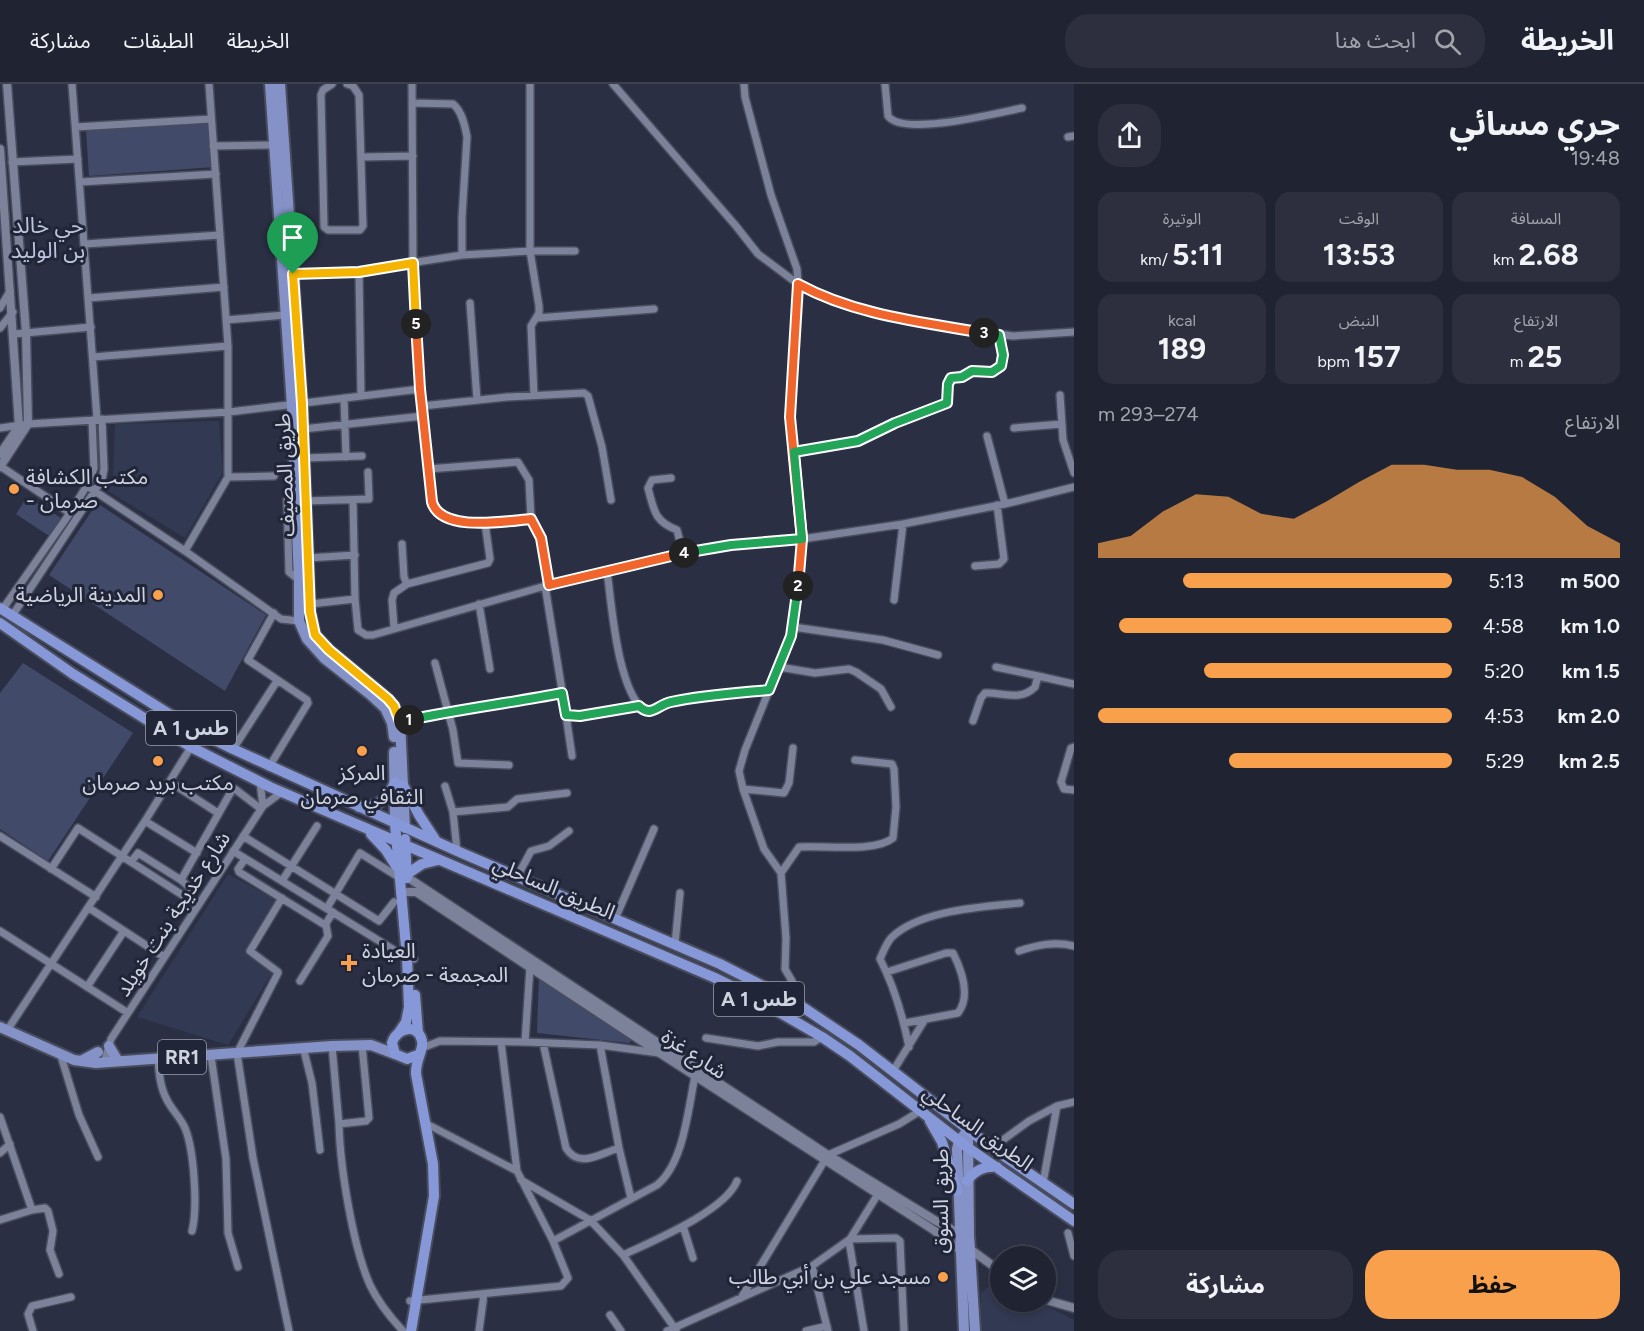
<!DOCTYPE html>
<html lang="ar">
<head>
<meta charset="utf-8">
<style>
  body { margin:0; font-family:Figtree,"Noto Sans Arabic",sans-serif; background:#2d2f3e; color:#f1f3f6; direction:rtl; height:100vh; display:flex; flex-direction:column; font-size:22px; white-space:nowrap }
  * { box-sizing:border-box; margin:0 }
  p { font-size:20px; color:#a2a4ac }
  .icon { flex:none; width:33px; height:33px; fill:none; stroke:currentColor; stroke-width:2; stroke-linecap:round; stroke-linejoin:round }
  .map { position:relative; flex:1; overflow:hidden; direction:ltr }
  .sheet { display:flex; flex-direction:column; background:#202332; width:570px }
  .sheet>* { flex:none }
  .buttons { position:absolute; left:990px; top:1162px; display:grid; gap:12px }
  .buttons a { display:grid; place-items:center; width:66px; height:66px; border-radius:50%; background:#202332; box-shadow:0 3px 9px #0003,0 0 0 2px #3d404d; font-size:30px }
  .pin { position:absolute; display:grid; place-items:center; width:51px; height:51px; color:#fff; margin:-62px -26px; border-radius:50% 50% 50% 0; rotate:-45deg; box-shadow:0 0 6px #0007 }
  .pin .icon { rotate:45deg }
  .km { position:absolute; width:30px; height:30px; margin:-15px; border-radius:50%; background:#222; color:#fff; font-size:16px; line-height:30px; text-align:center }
  .round { display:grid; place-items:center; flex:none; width:63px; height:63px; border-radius:24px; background:#2d2f3e }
  .summary { display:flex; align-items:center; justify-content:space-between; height:102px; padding:0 24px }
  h1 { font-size:33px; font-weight:700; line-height:45px }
  .stats { display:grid; grid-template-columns:repeat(3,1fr); gap:9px; height:102px; padding:6px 24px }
  .stats div { display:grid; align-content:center; border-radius:15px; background:#2d2f3e; text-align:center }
  .stats b { font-size:30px; font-weight:700 }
  .stats small { font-size:16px; font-weight:400 }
  .stats p { font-size:16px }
  .chart { height:168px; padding:12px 24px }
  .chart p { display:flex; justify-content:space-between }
  .chart svg { width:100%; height:108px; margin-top:6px; fill:#f8a04b; opacity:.7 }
  .cta { display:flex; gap:12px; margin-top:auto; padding:12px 24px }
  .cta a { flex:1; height:69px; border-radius:24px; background:#f8a04b; color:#111; font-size:24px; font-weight:700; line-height:69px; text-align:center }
  .cta a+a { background:#2d2f3e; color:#f1f3f6 }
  ul { padding:0 24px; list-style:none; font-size:20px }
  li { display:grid; grid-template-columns:96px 72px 1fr; align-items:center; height:45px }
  li i { height:15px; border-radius:8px; background:#f8a04b }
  header { display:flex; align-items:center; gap:36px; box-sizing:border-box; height:84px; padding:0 30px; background:#202332; border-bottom:2px solid #3d404d }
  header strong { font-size:28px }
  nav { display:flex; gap:33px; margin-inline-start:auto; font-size:21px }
  .search { width:420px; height:54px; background:#2d2f3e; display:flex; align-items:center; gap:15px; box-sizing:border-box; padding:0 21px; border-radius:24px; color:#a2a4ac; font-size:22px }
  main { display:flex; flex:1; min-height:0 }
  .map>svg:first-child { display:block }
  .built { fill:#323952 }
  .green { fill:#424a6a }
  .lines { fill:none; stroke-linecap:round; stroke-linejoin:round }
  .minor-casing { stroke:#484c5c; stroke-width:10 }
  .tertiary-casing { stroke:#484c5c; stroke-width:11 }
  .primary-casing { stroke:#484c5c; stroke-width:14 }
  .trunk-casing { stroke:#484c5c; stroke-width:14 }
  .minor { stroke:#7b8299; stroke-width:7 }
  .tertiary { stroke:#7b8299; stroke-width:8 }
  .primary { stroke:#8492c8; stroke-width:10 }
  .trunk { stroke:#8798d8; stroke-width:10 }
  .split-1-casing { stroke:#fff; stroke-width:12 }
  .split-2-casing { stroke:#fff; stroke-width:12 }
  .split-3-casing { stroke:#fff; stroke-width:12 }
  .split-4-casing { stroke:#fff; stroke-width:12 }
  .split-5-casing { stroke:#fff; stroke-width:12 }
  .split-6-casing { stroke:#fff; stroke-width:12 }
  .split-1 { stroke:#f5b400; stroke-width:8 }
  .split-2 { stroke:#22a559; stroke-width:8 }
  .split-3 { stroke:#f0652b; stroke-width:8 }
  .split-4 { stroke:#22a559; stroke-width:8 }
  .split-5 { stroke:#f0652b; stroke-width:8 }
  .split-6 { stroke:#f5b400; stroke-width:8 }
  .poi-dot { fill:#f8a04b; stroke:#202538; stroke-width:2 }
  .labels { text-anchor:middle; stroke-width:6; stroke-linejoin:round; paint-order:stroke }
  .shield { fill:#202538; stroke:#9a9fae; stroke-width:1.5 }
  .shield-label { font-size:20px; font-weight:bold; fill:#cfd3e0 }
  .street-label { font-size:21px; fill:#cfd3e0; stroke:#202538 }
  .poi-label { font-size:21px; fill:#cfd3e0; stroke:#202538; text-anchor:start }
  .neighbourhood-label { font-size:22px; fill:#bdc5de; stroke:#202538 }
</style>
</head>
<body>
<header>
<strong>الخريطة</strong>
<div class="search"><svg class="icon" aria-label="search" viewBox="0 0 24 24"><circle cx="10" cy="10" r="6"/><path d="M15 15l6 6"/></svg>ابحث هنا</div>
<nav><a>الخريطة</a><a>الطبقات</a><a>مشاركة</a></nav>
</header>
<main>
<section class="sheet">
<div class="summary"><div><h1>جري مسائي</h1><p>19:48</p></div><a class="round"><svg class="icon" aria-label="share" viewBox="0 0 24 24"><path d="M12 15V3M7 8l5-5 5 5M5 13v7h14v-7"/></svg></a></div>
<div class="stats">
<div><p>المسافة</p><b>2.68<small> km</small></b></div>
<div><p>الوقت</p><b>13:53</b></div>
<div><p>الوتيرة</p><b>5:11<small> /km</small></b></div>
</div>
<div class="stats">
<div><p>الارتفاع</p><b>25<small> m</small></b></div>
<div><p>النبض</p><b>157<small> bpm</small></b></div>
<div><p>kcal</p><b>189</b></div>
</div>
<div class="chart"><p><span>الارتفاع</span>274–293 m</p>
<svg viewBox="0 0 160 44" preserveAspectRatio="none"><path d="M0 44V38L10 35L20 25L30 18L40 19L50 26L60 28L70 21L80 13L90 6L100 6L110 8L120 8L130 11L140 19L150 31L160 38V44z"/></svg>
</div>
<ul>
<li><b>500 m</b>5:13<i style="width:76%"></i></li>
<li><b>1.0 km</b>4:58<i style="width:94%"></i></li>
<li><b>1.5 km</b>5:20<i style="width:70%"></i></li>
<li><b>2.0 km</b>4:53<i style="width:100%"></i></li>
<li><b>2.5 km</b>5:29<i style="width:63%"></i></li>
</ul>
<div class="cta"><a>حفظ</a><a>مشاركة</a></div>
</section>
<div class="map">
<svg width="1074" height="1247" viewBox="0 0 1074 1247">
  <rect width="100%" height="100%" fill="#2a2f43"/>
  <path class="built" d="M 219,337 L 223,388 L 185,454 L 108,407 L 113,392 L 115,340 Z
    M 228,790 L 278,817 L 248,868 L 274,886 L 228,961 L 137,933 Z
    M 988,1203 L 1000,1204 L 1000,1218 L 1039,1218 L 1074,1236 L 1074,1247 L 981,1247 L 981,1209 Z"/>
  <path class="green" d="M 212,37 L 215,83 L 89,92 L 86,46 Z
    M 27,413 L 61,434 L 49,452 L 16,430 Z
    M 97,419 L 266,531 L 225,607 L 49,491 Z
    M 23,579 L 133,649 L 48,777 L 0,745 L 0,609 Z
    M 539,891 L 632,953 L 630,959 L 537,949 Z"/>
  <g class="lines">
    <g class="minor-casing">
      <path id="minor" d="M 72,0 L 97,335
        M 332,0 L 323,6 L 321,11 L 324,143 L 328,146 L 360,146 L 363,142 L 359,11 L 353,2 L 347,0
        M 412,0 L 413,179 L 420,305 L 432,418 C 441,449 506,437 531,435 L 541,454 L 549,501
        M 613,0 L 736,142 L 758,170 L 798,200 L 832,217 L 898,234 L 940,242 L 1013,252 L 1074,248
        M 744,0 L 745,13 L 771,111 L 797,185 L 799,211 L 790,333 L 801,454
        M 885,0 L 888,32 C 903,53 997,29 1022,24
        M 413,19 L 453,20 C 462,27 465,42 467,53 L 462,133 L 462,171
        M 76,43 L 211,35
        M 1068,53 L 1074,52
        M 213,62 L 274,61
        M 362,73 L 413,72
        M 12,78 L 78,75
        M 80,98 L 216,90
        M 85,160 L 220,151
        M 359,187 L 361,312
        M 293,190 L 359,187 L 462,171 L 530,167 L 530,0
        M 89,214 L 224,203
        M 470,219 L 477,316
        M 0,224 L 10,207
        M 537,234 L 654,225
        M 226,236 L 285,231
        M 0,244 L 13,228
        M 14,250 L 91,243
        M 93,273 L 228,262
        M 534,311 L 531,242 L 539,229 L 539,222 L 530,167 L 575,167
        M 1060,311 L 1063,356 L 1074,389
        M 344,314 L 346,373
        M 422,322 L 507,313 L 584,309 L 588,312 L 602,363 L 611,416
        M 0,344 L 28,340 L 229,328 L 420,305
        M 1014,344 L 1062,340
        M 303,345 L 423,332
        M 987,352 L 1005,420
        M 794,367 L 858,357 L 895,339 L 941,322 L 948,316 L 948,300 L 951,294 C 961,292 963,290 971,287 C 982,283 989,293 1001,282 L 1002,260 L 999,251
        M 304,374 L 362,372
        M 0,382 L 70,429
        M 428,385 L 518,378 L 529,396 L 531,435
        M 228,393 L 274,392
        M 671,394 L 652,396 L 648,404 C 654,426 654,437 677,446 L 683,469
        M 87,402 L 185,467 L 281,535 L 299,537
        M 294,405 L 287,416 L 289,488 L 299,496
        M 353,416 L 355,515 L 358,546 L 366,551 L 373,551 L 545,502 L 668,472 L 731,461 L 802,455 L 903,440 L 1005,420 L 1074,403
        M 306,417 L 369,415 L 368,388
        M 402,460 L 404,493 L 407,500
        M 185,467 L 228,393 L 228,262 L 209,0
        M 308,474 L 355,471
        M 975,482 L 999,480 L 1004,475 L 997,421
        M 607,487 C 612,523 617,603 644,627 C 654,628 661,620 670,618 C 703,611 736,609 769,606
        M 545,502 L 566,631 L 580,632 L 639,622
        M 894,516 L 903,440
        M 310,520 L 355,515
        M 479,520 L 490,585
        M 2,526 L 70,429 L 89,398 L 94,384 L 92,336
        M 12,532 L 102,396 L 104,385 L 102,335
        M 394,543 L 392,516 L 394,509 L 407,500 L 488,479 L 490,475 L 485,439
        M 793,543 L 883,556 L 938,571
        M 435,579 L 453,646 L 458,679 L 509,681
        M 779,583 L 815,589 L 849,585 L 856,588 L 881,605 L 891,623
        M 996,583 L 1038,592
        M 566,631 L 572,672
        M 973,637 L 981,614 L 985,609 C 1003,608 1020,618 1035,603 L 1038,592 L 1074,600
        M 400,638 C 454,626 508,620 562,609
        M 1074,663 L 1071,664 L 1061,698 L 1064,705 L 1074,706
        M 233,665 L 277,597
        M 269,683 L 308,619 L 307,616 L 248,576 L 274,529
        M 170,698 L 218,729
        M 260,698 L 263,722
        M 445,702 L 453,728 L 457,767
        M 743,705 L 784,709 L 789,699 L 793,664
        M 453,728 L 508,723 L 517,715 L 567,709
        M 145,737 L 197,769
        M 0,752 L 96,813
        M 243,752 L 379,837 L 394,818
        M 233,767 L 407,874 L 414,875
        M 245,775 L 238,785 L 239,788 L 325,841 L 333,828
        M 131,778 L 138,769 L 181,796 L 191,805 L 188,815
        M 51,785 L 78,744 L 198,821
        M 781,789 L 799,763 C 823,761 875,769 893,754 L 896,723 L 894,685 L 892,680 L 855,676
        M 517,793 L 531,767 L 549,762 L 569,747
        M 181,796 L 232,706 L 235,705 L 261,725
        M 282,797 L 317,742
        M 282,814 L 250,867 L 278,888 L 278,889 L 237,969 L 253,1074 L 289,1247
        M 89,824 L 164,873
        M 327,824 L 360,769 L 400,794
        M 615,835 L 654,745
        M 0,847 L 128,929
        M 675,860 L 680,809
        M 1019,867 C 1037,861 1055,857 1074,862
        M 887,888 L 946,869 L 953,869 C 962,887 971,912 958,929 L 905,939
        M 300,897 L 328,852 L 326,841
        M 87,903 L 124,847
        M 798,920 L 792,897 L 785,885 L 786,854 L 781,789 L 764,765 L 743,705 L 739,687 L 745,666 L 791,552 L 797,516 L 802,455
        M 8,945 L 145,737 L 191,663
        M 706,954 L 758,962 L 778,958 L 814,958 L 822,953
        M 525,958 L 530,883
        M 543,959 L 566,1064 C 579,1085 599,1070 619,1064
        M 600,961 L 619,1064 L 631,1114
        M 332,962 L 339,1040 L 366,1037 L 369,1034 L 362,961
        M 303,963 L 312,999 L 320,1066
        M 909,963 C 903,933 894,902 880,875 C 883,868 886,860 891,854 C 919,826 982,823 1020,819
        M 422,964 L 440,957 L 525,958 L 600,961 L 659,969
        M 60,969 L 79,1031 L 98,1073
        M 211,972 L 226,1075 L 228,1149 L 238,1183
        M 158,975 C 159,989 160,1003 167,1016 C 172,1026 180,1033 185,1044 C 194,1066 198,1123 192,1147
        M 104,979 L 111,955 L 263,722 L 282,708
        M 893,987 L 924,937
        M 0,1033 L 32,1126 L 0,1136
        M 425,1039 L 517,1087
        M 339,1040 C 340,1083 353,1163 370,1201 C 378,1218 390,1233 403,1247
        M 992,1064 L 1029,1037 L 1057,1022 L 1074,1018
        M 0,1069 L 10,1060
        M 521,1096 L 590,1136 L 623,1171 L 676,1246
        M 1043,1099 L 1057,1022
        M 32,1126 L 45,1124 L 48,1127 L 53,1147 L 50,1166 L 59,1190
        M 683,1142 L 693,1174
        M 1068,1149 L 1074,1172
        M 850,1155 L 896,1154 L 900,1157 L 904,1247
        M 553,1157 L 657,1101 C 684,1079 688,1025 695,992
        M 849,1157 L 864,1247
        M 623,1171 C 653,1157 725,1127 737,1097
        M 812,1182 L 828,1247
        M 741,1214 L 828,1071 L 899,1040 L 920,1027
        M 410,1217 L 561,1202 L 568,1194 L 553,1157 L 517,1087 L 501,958
        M 610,1231 L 621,1247
        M 33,1247 L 28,1230 L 32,1222 L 71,1213
        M 479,1247 L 484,1210
        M 667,1247 L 812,1182 L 850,1155 L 878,1110
        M 806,1247 L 827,1242"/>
    </g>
    <g class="tertiary-casing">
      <path id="tertiary" d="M 0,65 L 19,342 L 0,370
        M 0,383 L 28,340 L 26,249 L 7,0
        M 407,793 L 828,1071 L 936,1137 L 959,1149
        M 408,808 L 416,808 L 661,970 L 935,1147 L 960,1166
        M 970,1165 L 1000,1187
        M 1046,1216 L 1074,1224"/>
    </g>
    <g class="primary-casing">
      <path id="primary" d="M 270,0 L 292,322 L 299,496 L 299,537 L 307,555 L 324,574 L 371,611 L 385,624 L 392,639 L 394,653
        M 280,0 L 302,320 L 310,528 L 315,551 L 329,566 L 388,615 L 394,622 L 400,638 L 405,744
        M 394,668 L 395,740
        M 0,943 L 74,976 L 96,979 L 332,962 L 371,961 L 395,970
        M 109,962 L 118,977
        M 81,977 L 98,968
        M 968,1055 L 969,1151 L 975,1247
        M 964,1247 L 957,1065 L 959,1057 L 968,1046"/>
    </g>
    <g class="trunk-casing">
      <path id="trunk" d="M 0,524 L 193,645 L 233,665 L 457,767 L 720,880 L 798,920 L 859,961 L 992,1064 L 1074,1120
        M 0,539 L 73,590 L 191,663 L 270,703 L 713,893 L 748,910 L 822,953 L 850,972 L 967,1063 L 1074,1137
        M 403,701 L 419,731 L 436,757
        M 359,723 C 377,724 388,715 395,698
        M 395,740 L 407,874 L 409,923 L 406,938 L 400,947
        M 371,750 L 386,766 L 396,782
        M 405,755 L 407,794
        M 407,790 L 422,780 L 438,776
        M 415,911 L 418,949
        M 930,1037 L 942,1058 L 957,1107
        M 967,1097 C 975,1086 984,1082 997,1083
        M 411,1247 L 434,1112 L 433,1080 L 416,990 C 415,977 424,965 422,957 C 418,938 396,944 392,959 L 395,970 L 407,975 L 418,971"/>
    </g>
    <use href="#minor" class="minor"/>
    <use href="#tertiary" class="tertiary"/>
    <use href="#primary" class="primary"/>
    <use href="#trunk" class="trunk"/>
  </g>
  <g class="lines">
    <g class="split-1-casing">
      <path id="split-1" d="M 293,190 L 302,320 L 310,528 L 315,551 L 329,566 L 388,615 L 394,622 L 400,638 L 409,636"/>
    </g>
    <g class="split-2-casing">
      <path id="split-2" d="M 409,636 C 460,625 511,619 562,609 L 566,631 L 580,632 L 639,622 C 651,634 657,621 671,618 C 704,611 737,609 769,606 L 791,552 L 798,502"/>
    </g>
    <g class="split-3-casing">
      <path id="split-3" d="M 798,502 L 802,455 L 790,333 L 798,200 C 855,231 921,238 984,249"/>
    </g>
    <g class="split-4-casing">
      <path id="split-4" d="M 684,469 L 731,461 L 802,455 L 794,368 L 858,357 L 895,339 L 947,319 L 948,300 L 951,294 L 962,293 L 972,287 L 992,288 L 1001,282 L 1003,271 L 999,251 L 984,249"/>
    </g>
    <g class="split-5-casing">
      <path id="split-5" d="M 416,240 L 420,305 L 432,418 C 441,449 506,437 531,435 L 541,454 L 549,501 L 684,469"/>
    </g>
    <g class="split-6-casing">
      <path id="split-6" d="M 293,190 L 359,188 L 413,179 L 416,240"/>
    </g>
    <use href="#split-1" class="split-1"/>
    <use href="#split-2" class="split-2"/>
    <use href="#split-3" class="split-3"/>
    <use href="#split-4" class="split-4"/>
    <use href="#split-5" class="split-5"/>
    <use href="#split-6" class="split-6"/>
  </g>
  <g class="poi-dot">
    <circle cx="14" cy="405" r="6"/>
    <circle cx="158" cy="511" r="6"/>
    <circle cx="362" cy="667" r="6"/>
    <circle cx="158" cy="677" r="6"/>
    <path d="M346 870h6v6h6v6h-6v6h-6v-6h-6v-6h6z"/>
    <circle cx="943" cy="1193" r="6"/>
  </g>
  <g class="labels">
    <g class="shield">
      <rect x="146" y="627" width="90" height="34" rx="4.5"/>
      <rect x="714" y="898" width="90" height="34" rx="4.5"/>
      <rect x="158" y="956" width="48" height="34" rx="4.5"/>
    </g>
    <g class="shield-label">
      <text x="191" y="651">A 1 طس</text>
      <text x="759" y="922">A 1 طس</text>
      <text x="182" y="980">RR1</text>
    </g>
    <g class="street-label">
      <text transform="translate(285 391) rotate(-92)" y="7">طريق المصيف</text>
      <text transform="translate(554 804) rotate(23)" y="7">الطريق الساحلي</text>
      <text transform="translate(173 830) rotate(-57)" y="7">شارع خديجة بنت خويلد</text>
      <text transform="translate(694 970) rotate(33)" y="7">شارع غزة</text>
      <text transform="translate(978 1044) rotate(36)" y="7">الطريق الساحلي</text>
      <text transform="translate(941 1117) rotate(-90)" y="7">طريق السوق</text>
    </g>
    <g class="poi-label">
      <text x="26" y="400">مكتب الكشافة<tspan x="26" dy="24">- صرمان</tspan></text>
      <text x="146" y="518" text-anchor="end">المدينة الرياضية</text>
      <text x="362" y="696" text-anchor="middle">المركز<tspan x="362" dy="24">الثقافي صرمان</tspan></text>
      <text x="158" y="706" text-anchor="middle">مكتب بريد صرمان</text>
      <text x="362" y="874">العيادة<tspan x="362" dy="24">المجمعة - صرمان</tspan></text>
      <text x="931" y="1200" text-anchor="end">مسجد علي بن أبي طالب</text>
    </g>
    <g class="neighbourhood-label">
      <text x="48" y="149">حي خالد<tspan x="48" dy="25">بن الوليد</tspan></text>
    </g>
  </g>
</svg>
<div class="buttons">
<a><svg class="icon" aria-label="layers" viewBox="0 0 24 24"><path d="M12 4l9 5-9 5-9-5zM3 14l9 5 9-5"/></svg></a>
</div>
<div class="pin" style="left:293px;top:190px;background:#1e9e55"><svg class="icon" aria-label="arrive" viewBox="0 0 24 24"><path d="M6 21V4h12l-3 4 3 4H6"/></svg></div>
<b class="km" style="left:409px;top:636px">1</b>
<b class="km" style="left:798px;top:502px">2</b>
<b class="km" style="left:984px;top:249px">3</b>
<b class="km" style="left:684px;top:469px">4</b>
<b class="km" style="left:416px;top:240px">5</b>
</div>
</main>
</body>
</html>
